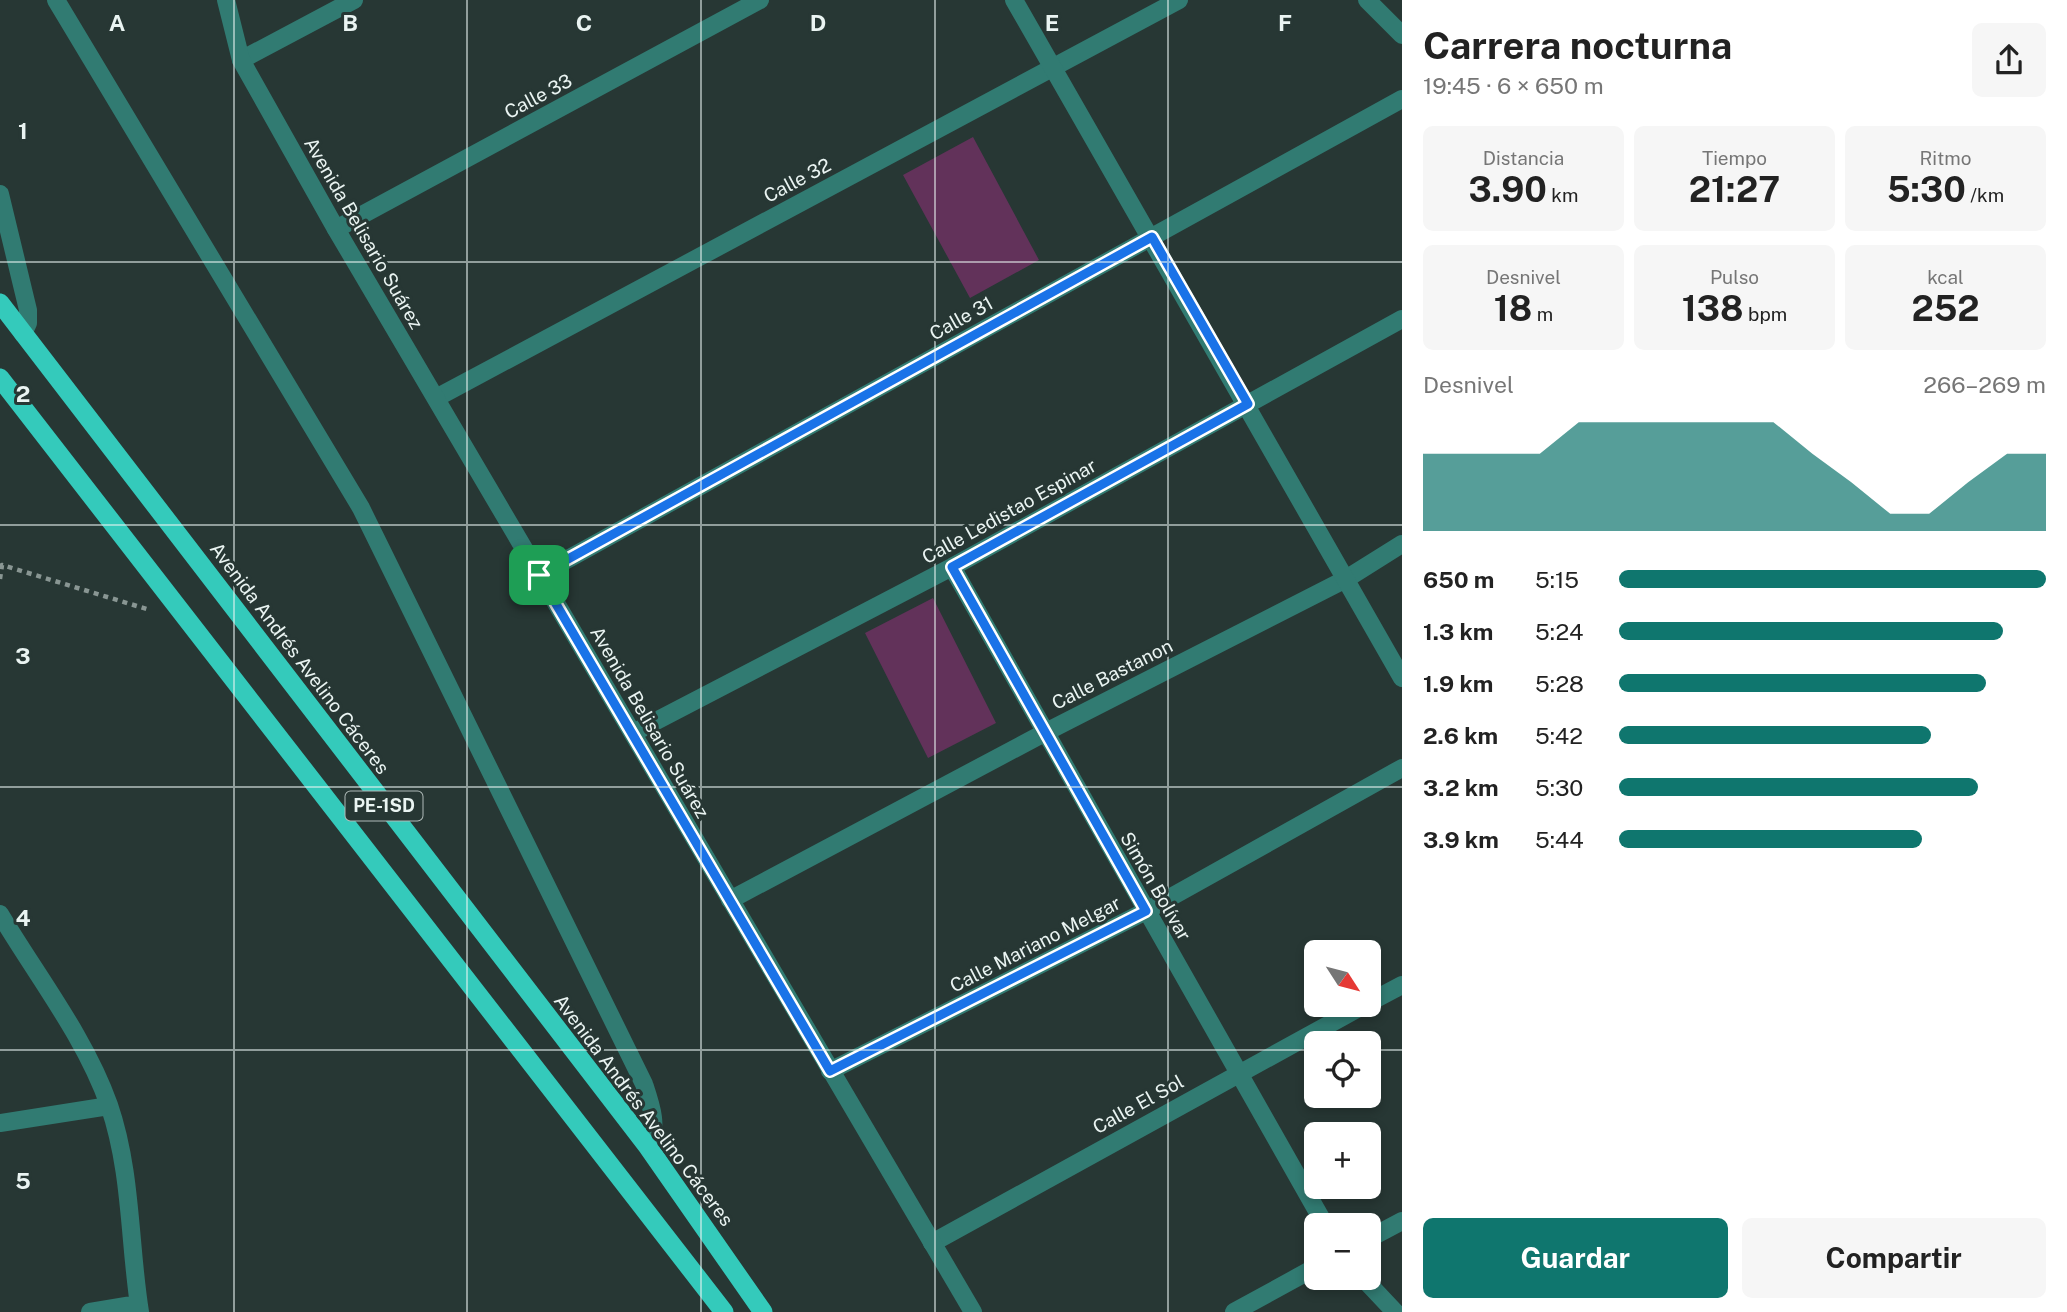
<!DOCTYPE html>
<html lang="es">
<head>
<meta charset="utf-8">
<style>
  body { margin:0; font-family:"Public Sans",sans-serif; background:#f6f6f6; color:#222; height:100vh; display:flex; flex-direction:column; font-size:26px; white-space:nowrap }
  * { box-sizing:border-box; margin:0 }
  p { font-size:23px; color:#767676 }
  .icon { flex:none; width:38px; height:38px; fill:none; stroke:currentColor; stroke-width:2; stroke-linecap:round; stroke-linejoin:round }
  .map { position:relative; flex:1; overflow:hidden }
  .sheet { display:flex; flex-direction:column; background:#fff; width:665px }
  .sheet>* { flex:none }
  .needle { width:46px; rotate:126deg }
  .tools { position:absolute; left:1304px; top:940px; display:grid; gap:14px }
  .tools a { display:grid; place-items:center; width:77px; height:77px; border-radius:10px; background:#fff; box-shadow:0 4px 10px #0003; font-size:35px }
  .pin { position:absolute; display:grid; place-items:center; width:60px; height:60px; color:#fff; margin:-30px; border-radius:14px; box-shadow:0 4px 10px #0006 }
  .round { display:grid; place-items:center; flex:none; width:74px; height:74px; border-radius:10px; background:#f6f6f6 }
  .overview { display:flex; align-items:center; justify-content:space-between; height:119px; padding:0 21px }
  h1 { font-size:38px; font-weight:700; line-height:52px }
  .figures { display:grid; grid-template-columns:repeat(3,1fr); gap:10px; height:119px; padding:7px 21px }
  .figures div { display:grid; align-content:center; border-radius:10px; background:#f6f6f6; text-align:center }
  .figures b { font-size:35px; font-weight:700 }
  .figures small { font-size:19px; font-weight:400 }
  .figures p { font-size:19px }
  .chart { height:196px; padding:14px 21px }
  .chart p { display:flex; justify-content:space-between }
  .chart svg { width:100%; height:126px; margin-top:7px; fill:#0f766e; opacity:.7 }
  .primary-button { display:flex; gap:14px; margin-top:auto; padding:14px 21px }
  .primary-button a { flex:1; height:80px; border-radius:10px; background:#0f766e; color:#fff; font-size:28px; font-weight:700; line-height:80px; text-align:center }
  .primary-button a+a { background:#f6f6f6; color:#222 }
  ul { padding:0 21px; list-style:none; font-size:23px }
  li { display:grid; grid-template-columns:112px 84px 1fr; align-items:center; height:52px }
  li i { height:18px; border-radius:9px; background:#0f766e }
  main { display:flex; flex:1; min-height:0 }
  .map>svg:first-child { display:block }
  .green { fill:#62325a }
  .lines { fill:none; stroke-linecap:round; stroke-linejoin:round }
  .path { stroke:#899693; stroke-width:4.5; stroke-dasharray:5 5; stroke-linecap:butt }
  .minor { stroke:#317b72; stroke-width:18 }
  .tertiary { stroke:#317b72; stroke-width:18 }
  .trunk { stroke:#34cabb; stroke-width:19 }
  .route-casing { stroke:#fff; stroke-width:14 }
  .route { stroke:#1a73e8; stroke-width:9 }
  .grid { fill:none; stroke:#eaf4f2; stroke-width:2; stroke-opacity:0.55 }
  .labels { text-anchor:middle; stroke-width:6; stroke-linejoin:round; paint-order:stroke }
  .shield { fill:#273734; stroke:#b0bbb9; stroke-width:2 }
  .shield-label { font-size:18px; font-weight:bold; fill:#eaf4f2 }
  .street-label { font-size:19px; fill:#eaf4f2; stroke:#273734 }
  .grid-label { font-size:23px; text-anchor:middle; font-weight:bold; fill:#eaf4f2; stroke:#273734; stroke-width:6; stroke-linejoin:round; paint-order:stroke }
</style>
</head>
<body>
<main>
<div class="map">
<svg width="1402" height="1312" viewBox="0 0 1402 1312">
  <rect width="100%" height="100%" fill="#273734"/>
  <path class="green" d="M 973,137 L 1039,260 L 970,298 L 903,175 Z
    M 933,598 L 996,723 L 928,758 L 865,633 Z"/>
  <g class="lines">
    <path class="path" d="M 0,579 L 2,565 L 150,610"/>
    <path class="minor" d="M 56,0 L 361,508 L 644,1084 C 651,1105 659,1127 648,1147
      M 241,60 L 354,0
      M 0,194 L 28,310 L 28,323 L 23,334
      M 336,229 L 760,0
      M 436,398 L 1179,0
      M 952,567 L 1325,1225
      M 539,575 L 1402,99
      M 633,733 L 952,567 L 1402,319
      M 730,900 L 1046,732 L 1346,579 L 1402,544
      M 0,914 C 37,976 85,1037 109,1105 C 132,1172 129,1243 140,1312
      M 1368,1003 L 1402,985
      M 830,1071 L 1146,911 L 1402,768
      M 0,1123 L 109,1106
      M 932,1243 L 1366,1004
      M 1363,1278 L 1395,1312
      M 90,1312 L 138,1304"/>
    <path class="tertiary" d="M 226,0 L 241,60 L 336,229 L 973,1312
      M 1014,0 L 1402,678
      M 1367,0 L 1402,35
      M 1368,1239 L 1402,1221
      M 1234,1312 L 1316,1267"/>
    <path class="trunk" d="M 0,303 L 648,1147 L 763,1312
      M 0,378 L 724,1312"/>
  </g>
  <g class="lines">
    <g class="route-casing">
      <path id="route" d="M 1152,237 L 1248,404 L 952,567 L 1146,911 L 830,1071 L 539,575 Z"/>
    </g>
    <use href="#route" class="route"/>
  </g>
  <path class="grid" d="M 234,0 L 234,1312M 467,0 L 467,1312M 701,0 L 701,1312M 935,0 L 935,1312M 1168,0 L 1168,1312M 0,262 L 1402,262M 0,525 L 1402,525M 0,787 L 1402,787M 0,1050 L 1316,1050M 1368,1050 L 1402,1050"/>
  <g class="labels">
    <rect class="shield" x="345.5" y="791.5" width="77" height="29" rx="5"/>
    <g class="shield-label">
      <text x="384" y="812">PE-1SD</text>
    </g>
    <g class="street-label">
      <text transform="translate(538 96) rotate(-28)" y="7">Calle 33</text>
      <text transform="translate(797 180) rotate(-28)" y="7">Calle 32</text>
      <text transform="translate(364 233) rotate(60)" y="7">Avenida Belisario Suárez</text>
      <text transform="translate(961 318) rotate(-29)" y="7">Calle 31</text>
      <text transform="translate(1009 511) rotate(-29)" y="7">Calle Ledistao Espinar</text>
      <text transform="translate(300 658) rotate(53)" y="7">Avenida Andrés Avelino Cáceres</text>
      <text transform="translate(1112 674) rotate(-27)" y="7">Calle Bastanon</text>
      <text transform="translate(650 722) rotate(60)" y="7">Avenida Belisario Suárez</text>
      <text transform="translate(1156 886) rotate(60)" y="7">Simón Bolívar</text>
      <text transform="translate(1035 944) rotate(-27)" y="7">Calle Mariano Melgar</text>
      <text transform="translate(1138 1104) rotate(-29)" y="7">Calle El Sol</text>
      <text transform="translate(644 1110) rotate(53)" y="7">Avenida Andrés Avelino Cáceres</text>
    </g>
  </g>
  <g class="grid-label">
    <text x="117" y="31">A</text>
    <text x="350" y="31">B</text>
    <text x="584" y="31">C</text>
    <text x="818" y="31">D</text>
    <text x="1052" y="31">E</text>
    <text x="1285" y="31">F</text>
    <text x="23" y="139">1</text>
    <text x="23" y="402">2</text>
    <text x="23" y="664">3</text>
    <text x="23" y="926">4</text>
    <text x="23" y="1189">5</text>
  </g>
</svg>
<div class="tools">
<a><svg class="needle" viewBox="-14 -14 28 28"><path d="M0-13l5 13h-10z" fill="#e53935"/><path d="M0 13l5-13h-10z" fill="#767676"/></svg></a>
<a><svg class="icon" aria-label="locate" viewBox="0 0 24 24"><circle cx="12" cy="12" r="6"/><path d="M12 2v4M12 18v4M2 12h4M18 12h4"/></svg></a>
<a>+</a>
<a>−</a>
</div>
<div class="pin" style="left:539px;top:575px;background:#1e9e55"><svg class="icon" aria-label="arrive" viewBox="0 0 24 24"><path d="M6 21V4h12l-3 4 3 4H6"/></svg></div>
</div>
<section class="sheet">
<div class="overview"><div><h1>Carrera nocturna</h1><p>19:45 · 6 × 650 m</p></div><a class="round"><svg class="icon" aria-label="share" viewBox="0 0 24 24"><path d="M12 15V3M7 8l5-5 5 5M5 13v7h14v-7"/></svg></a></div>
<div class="figures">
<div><p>Distancia</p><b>3.90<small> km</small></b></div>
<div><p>Tiempo</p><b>21:27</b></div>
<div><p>Ritmo</p><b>5:30<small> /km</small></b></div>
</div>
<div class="figures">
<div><p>Desnivel</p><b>18<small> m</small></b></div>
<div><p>Pulso</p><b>138<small> bpm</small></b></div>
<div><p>kcal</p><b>252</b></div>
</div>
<div class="chart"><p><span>Desnivel</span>266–269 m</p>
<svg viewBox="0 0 160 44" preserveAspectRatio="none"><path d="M0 44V17L10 17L20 17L30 17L40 6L50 6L60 6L70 6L80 6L90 6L100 17L110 27L120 38L130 38L140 27L150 17L160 17V44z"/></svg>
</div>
<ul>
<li><b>650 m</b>5:15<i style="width:100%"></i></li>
<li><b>1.3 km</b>5:24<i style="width:90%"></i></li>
<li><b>1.9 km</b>5:28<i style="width:86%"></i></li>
<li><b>2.6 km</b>5:42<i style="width:73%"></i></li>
<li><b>3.2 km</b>5:30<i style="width:84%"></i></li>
<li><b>3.9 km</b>5:44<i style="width:71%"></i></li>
</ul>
<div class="primary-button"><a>Guardar</a><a>Compartir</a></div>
</section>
</main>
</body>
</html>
